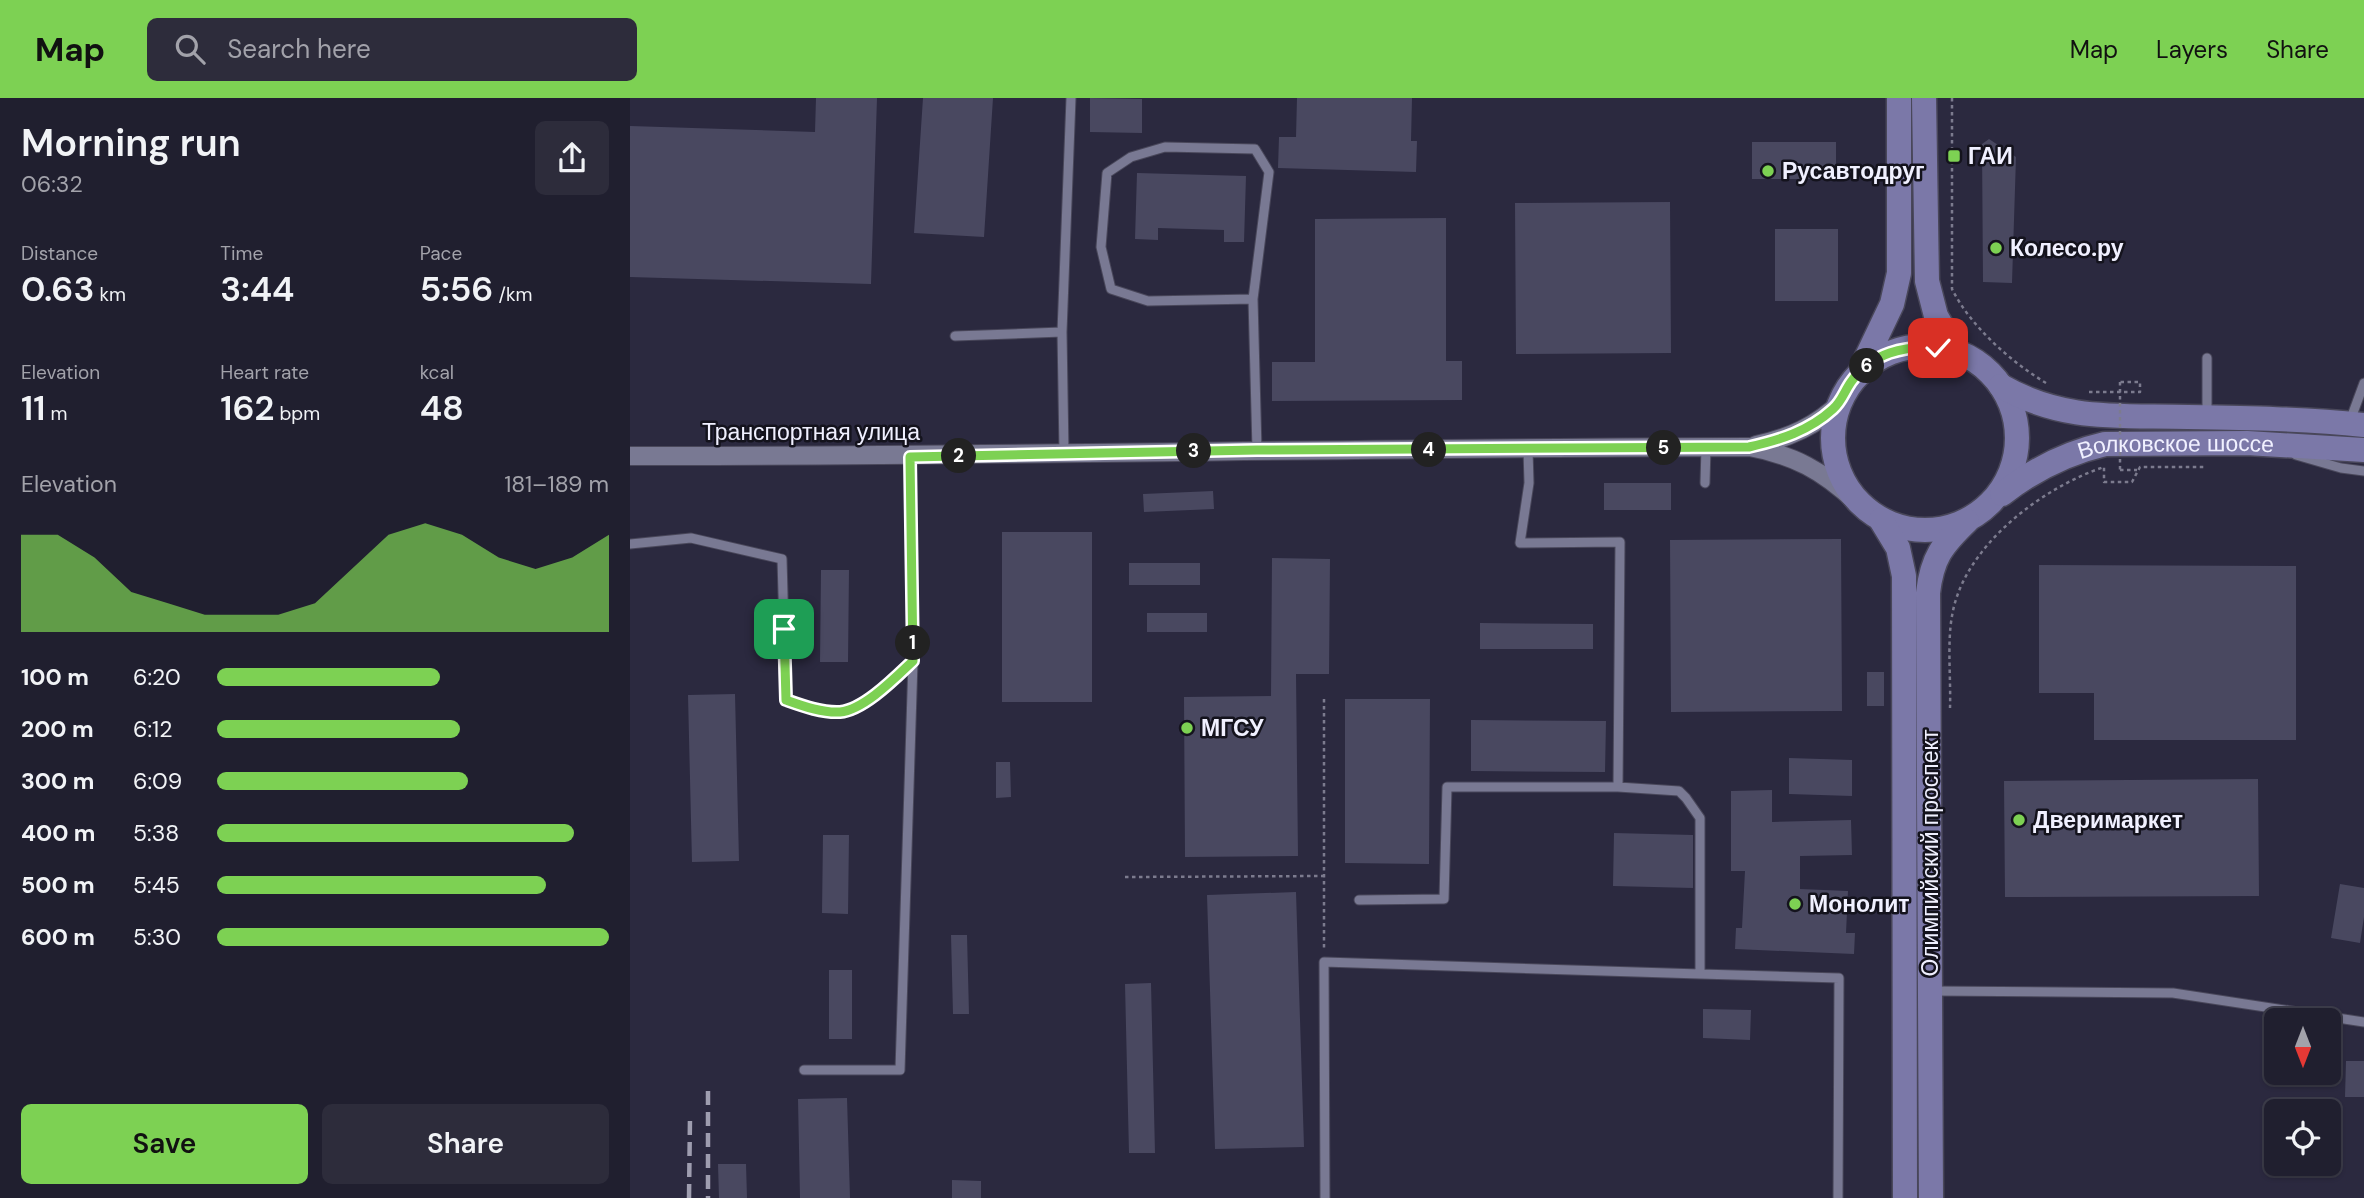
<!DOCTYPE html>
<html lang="en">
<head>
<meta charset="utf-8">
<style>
  body { margin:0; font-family:"DM Sans",sans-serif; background:#2d2c3b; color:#f1f3f6; height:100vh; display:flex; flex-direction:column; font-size:26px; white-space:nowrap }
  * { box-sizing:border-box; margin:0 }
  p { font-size:23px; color:#a2a2aa }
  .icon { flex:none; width:38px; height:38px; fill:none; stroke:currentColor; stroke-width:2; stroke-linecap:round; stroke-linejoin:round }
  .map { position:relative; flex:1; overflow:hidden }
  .details { display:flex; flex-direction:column; background:#201f2f; width:630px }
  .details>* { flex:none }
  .needle { width:46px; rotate:180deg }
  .tools { position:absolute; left:1634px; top:910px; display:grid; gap:14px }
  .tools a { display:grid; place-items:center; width:77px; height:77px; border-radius:10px; background:#201f2f; box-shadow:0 2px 5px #0004,0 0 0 2px #3d3d4b; font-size:35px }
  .pin { position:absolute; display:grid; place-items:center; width:60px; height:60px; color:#fff; margin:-30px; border-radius:14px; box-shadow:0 4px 10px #0006 }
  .km { position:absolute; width:35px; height:35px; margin:-18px; border-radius:50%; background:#222; color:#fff; font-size:19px; line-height:35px; text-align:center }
  .round { display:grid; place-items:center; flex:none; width:74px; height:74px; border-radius:10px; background:#2d2c3b }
  .overview { display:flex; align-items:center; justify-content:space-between; height:119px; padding:0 21px }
  h1 { font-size:38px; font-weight:600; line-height:52px }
  .metrics { display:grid; grid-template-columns:repeat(3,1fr); gap:10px; height:119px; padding:7px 21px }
  .metrics div { display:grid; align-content:center }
  .metrics b { font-size:35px; font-weight:600 }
  .metrics small { font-size:19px; font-weight:400 }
  .metrics p { font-size:19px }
  .chart { height:196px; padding:14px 21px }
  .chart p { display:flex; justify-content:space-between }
  .chart svg { width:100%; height:126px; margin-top:7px; fill:#7dd153; opacity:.7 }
  .cta { display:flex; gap:14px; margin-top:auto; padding:14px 21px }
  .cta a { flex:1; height:80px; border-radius:10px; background:#7dd153; color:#111; font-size:28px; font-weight:600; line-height:80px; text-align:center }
  .cta a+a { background:#2d2c3b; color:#f1f3f6 }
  ul { padding:0 21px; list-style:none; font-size:23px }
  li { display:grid; grid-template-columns:112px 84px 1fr; align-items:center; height:52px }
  li i { height:18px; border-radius:9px; background:#7dd153 }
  header { display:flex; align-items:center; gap:42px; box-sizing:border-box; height:98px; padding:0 35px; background:#7dd153; color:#111 }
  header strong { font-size:33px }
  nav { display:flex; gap:38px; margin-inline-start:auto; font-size:24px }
  .search { width:490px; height:63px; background:#2d2c3b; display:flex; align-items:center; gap:18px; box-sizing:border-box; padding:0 24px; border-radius:10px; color:#a2a2aa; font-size:26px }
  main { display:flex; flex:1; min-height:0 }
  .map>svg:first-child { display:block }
  .building { fill:#494860 }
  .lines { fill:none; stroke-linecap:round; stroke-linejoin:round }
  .lane-casing { stroke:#49475a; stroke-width:11 }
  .street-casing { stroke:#49475a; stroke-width:20 }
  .secondary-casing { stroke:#49475a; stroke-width:27 }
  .path { stroke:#7c7b8e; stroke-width:2.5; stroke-dasharray:3.5 3.5; stroke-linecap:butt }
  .lane { stroke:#797993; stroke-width:9 }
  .street { stroke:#797993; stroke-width:18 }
  .secondary { stroke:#7b78a8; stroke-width:24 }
  .rail { stroke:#9e9daf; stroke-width:4.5; stroke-dasharray:14 7; stroke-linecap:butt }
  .path-bridge { stroke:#7c7b8e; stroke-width:2.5; stroke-dasharray:3.5 3.5; stroke-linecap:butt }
  .route-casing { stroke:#fff; stroke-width:14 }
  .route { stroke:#7dd153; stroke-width:9 }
  .poi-dot { fill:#7dd153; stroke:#14131d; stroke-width:2.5 }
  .labels { text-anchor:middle; stroke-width:5; stroke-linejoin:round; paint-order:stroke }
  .poi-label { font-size:23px; font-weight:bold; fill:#f0f0ff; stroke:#14131d; text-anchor:start }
  .street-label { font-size:23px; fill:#f0f0ff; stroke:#14131d }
</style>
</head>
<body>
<header>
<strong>Map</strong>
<div class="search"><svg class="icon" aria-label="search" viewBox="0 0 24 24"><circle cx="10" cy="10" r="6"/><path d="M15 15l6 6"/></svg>Search here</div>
<nav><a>Map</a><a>Layers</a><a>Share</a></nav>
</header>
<main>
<section class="details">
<div class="overview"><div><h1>Morning run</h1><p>06:32</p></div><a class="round"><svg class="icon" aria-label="share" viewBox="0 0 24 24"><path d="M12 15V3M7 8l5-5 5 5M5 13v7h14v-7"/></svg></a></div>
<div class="metrics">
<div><p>Distance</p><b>0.63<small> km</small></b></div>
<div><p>Time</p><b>3:44</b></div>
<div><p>Pace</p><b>5:56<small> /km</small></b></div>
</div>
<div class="metrics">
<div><p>Elevation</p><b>11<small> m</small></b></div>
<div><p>Heart rate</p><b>162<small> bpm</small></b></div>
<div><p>kcal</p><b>48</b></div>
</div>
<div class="chart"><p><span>Elevation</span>181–189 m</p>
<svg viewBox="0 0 160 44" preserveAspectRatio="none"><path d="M0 44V10L10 10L20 18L30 30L40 34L50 38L60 38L70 38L80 34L90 22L100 10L110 6L120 10L130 18L140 22L150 18L160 10V44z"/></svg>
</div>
<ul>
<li><b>100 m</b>6:20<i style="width:57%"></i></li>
<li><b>200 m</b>6:12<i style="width:62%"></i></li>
<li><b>300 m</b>6:09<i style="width:64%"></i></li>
<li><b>400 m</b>5:38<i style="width:91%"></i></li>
<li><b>500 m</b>5:45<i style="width:84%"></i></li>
<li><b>600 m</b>5:30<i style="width:100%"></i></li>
</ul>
<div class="cta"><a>Save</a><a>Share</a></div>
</section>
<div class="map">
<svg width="1734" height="1100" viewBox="0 0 1734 1100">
  <rect width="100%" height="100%" fill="#2b293f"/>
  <path class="building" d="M 186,0 L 247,0 L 241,186 L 0,179 L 0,28 L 185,34 Z
    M 293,0 L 363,0 L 354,139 L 284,135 Z
    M 460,0 L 512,1 L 512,35 L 460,34 Z
    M 667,0 L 782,0 L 781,43 L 787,43 L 786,74 L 648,70 L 649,39 L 666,39 Z
    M 1359,41 L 1386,59 L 1382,185 L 1353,184 L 1352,46 Z
    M 1122,44 L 1206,44 L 1206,81 L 1122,81 Z
    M 507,75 L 616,78 L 614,144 L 594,144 L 594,132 L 528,130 L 528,142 L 505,141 Z
    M 1040,104 L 1041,255 L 886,256 L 885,105 Z
    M 816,120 L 816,263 L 832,263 L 832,302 L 642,303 L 642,264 L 685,264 L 685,121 Z
    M 1145,131 L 1208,131 L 1208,203 L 1145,203 Z
    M 974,385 L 1041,385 L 1041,412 L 974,412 Z
    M 583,393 L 584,411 L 514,414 L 513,396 Z
    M 372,434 L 462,434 L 462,604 L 372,604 Z
    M 1211,441 L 1212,613 L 1041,614 L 1040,442 Z
    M 642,460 L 700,461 L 699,576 L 666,576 L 668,758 L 555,759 L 554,599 L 641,598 Z
    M 499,465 L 570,465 L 570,487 L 499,487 Z
    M 1409,467 L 1666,468 L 1666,642 L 1464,642 L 1464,595 L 1409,595 Z
    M 191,472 L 219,472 L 218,564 L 190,564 Z
    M 517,515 L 577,515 L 577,534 L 517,534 Z
    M 850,525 L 963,526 L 963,551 L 850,551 Z
    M 1237,574 L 1254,574 L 1254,608 L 1237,608 Z
    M 105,596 L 109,763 L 62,764 L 58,597 Z
    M 715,601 L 800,601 L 799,766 L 715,765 Z
    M 841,622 L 976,623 L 975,674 L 841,673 Z
    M 1159,660 L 1222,662 L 1222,698 L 1159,696 Z
    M 366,664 L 380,664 L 381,699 L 366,700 Z
    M 1628,681 L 1629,798 L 1375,799 L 1374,683 Z
    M 1142,692 L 1142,724 L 1221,722 L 1222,757 L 1170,758 L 1170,791 L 1218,793 L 1216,835 L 1225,835 L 1224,856 L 1105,851 L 1106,830 L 1112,830 L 1115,773 L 1101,773 L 1101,693 Z
    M 984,735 L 1063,737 L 1063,790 L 983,788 Z
    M 193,737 L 219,737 L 218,816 L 192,815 Z
    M 1710,786 L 1734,790 L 1734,819 L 1730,845 L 1701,840 Z
    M 666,794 L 674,1049 L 585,1051 L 577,797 Z
    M 321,837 L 337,837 L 339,916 L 323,916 Z
    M 199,872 L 222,872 L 222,941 L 199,941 Z
    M 521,885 L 525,1055 L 499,1055 L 495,886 Z
    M 1073,911 L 1121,912 L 1120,942 L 1073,940 Z
    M 1716,963 L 1734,963 L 1734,999 L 1715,999 Z
    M 217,1000 L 220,1100 L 170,1100 L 168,1001 Z
    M 88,1066 L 116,1066 L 117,1100 L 89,1100 Z
    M 322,1082 L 351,1083 L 351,1100 L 322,1100 Z"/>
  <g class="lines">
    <g class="lane-casing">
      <path id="lane" d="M 623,201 L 639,74 L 625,51 L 535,49 L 501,59 L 477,75 L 471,149 L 481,191 L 518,203 L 623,201 L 627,352
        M 432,234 L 441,0
        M 325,238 L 432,234 L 434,355
        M 1577,260 L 1577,318
        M 1720,323 L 1734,285
        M 898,352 L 899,385 L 890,445 L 990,444 L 988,689 L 1049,693 L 1056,700 L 1070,720 L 1070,876 L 1209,880 L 1208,1100
        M 1666,357 L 1711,370 L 1734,373
        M 1075,385 L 1076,349
        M 0,446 L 61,440 L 152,461 L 156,602 C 173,608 192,615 210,614 C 234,612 266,579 283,563
        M 729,802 L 814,801 L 817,689 L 988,689
        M 1303,893 L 1543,895 L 1734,924
        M 174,972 L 270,972 L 283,563 L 280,359
        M 695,1100 L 694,864 L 1070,876"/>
    </g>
    <g class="street-casing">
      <path id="street" d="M 1126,347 C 1159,340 1186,328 1211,304
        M 0,358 C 373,359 746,349 1119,349 C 1164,357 1193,373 1226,404"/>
    </g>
    <g class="secondary-casing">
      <g id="secondary">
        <path d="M 1294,0 L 1297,183 L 1306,218 L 1326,253"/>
        <circle cx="1295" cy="340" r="92"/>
        <path d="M 1232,269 L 1262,206 L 1269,175 L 1269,0"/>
        <path d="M 1371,288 C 1434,324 1489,317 1558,319 C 1617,320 1676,321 1734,327"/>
        <path id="s1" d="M 1372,396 C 1403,372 1436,355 1475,346 L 1617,345 L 1734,352"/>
        <path d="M 1251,422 L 1268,450 L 1274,478 L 1275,1100"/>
        <path d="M 1301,1100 L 1298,495 C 1302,460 1312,447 1337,423"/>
      </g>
    </g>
    <path class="path" d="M 1322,0 L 1322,191 C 1341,229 1380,263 1416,285
      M 1459,294 L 1510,294 L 1510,284 L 1490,284
      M 1490,372 L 1507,372
      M 694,601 L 694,853
      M 1320,610 C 1321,582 1317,545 1322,518 C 1333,449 1411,390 1474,369 L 1474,384 L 1502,384 L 1510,369 L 1574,369
      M 495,779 L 694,778"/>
    <use href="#lane" class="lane"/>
    <use href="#street" class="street"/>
    <use href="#secondary" class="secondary"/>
    <path class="rail" d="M 78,993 L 78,1100
      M 59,1100 L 60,1019"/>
    <path class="path-bridge" d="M 1490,284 L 1490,372"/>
  </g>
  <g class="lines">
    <g class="route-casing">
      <path id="route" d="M 154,531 L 156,602 C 173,608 192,615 210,614 C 234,612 266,579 283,563 L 280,359 L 627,352 L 1119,349 C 1150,342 1179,333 1203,311 C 1212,303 1214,294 1221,284 C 1241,255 1275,247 1308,250"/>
    </g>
    <use href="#route" class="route"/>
  </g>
  <g class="poi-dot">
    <rect x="1317" y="51" width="14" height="14" rx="3.5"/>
    <circle cx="1138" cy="73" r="7"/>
    <circle cx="1366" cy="150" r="7"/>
    <circle cx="557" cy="630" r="7"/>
    <circle cx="1389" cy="722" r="7"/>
    <circle cx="1165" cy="806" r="7"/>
  </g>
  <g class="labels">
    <g class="poi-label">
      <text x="1338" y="66">ГАИ</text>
      <text x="1152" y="81">Русавтодруг</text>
      <text x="1380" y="158">Колесо.ру</text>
      <text x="571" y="638">МГСУ</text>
      <text x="1403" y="730">Дверимаркет</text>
      <text x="1179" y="814">Монолит</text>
    </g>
    <g class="street-label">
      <text x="181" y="342">Транспортная улица</text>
      <text dy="8" stroke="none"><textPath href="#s1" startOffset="186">Волковское шоссе</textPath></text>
      <text transform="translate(1300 755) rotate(-90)" y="8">Олимпийский проспект</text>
    </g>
  </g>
</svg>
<div class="tools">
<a><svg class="needle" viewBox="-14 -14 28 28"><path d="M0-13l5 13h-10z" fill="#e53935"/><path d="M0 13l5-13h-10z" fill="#a2a2aa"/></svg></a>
<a><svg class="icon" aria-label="locate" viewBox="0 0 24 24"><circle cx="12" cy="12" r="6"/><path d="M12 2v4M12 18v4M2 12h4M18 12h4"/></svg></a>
</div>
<div class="pin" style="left:154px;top:531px;background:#1e9e55"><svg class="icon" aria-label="arrive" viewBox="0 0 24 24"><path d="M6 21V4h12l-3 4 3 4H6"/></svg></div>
<div class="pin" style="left:1308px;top:250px;background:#d93025"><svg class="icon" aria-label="check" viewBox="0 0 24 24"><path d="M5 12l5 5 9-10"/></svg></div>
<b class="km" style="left:283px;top:545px">1</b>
<b class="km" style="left:329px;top:358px">2</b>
<b class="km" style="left:564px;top:353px">3</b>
<b class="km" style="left:799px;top:352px">4</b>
<b class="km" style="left:1034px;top:350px">5</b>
<b class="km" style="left:1237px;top:268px">6</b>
</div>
</main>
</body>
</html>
